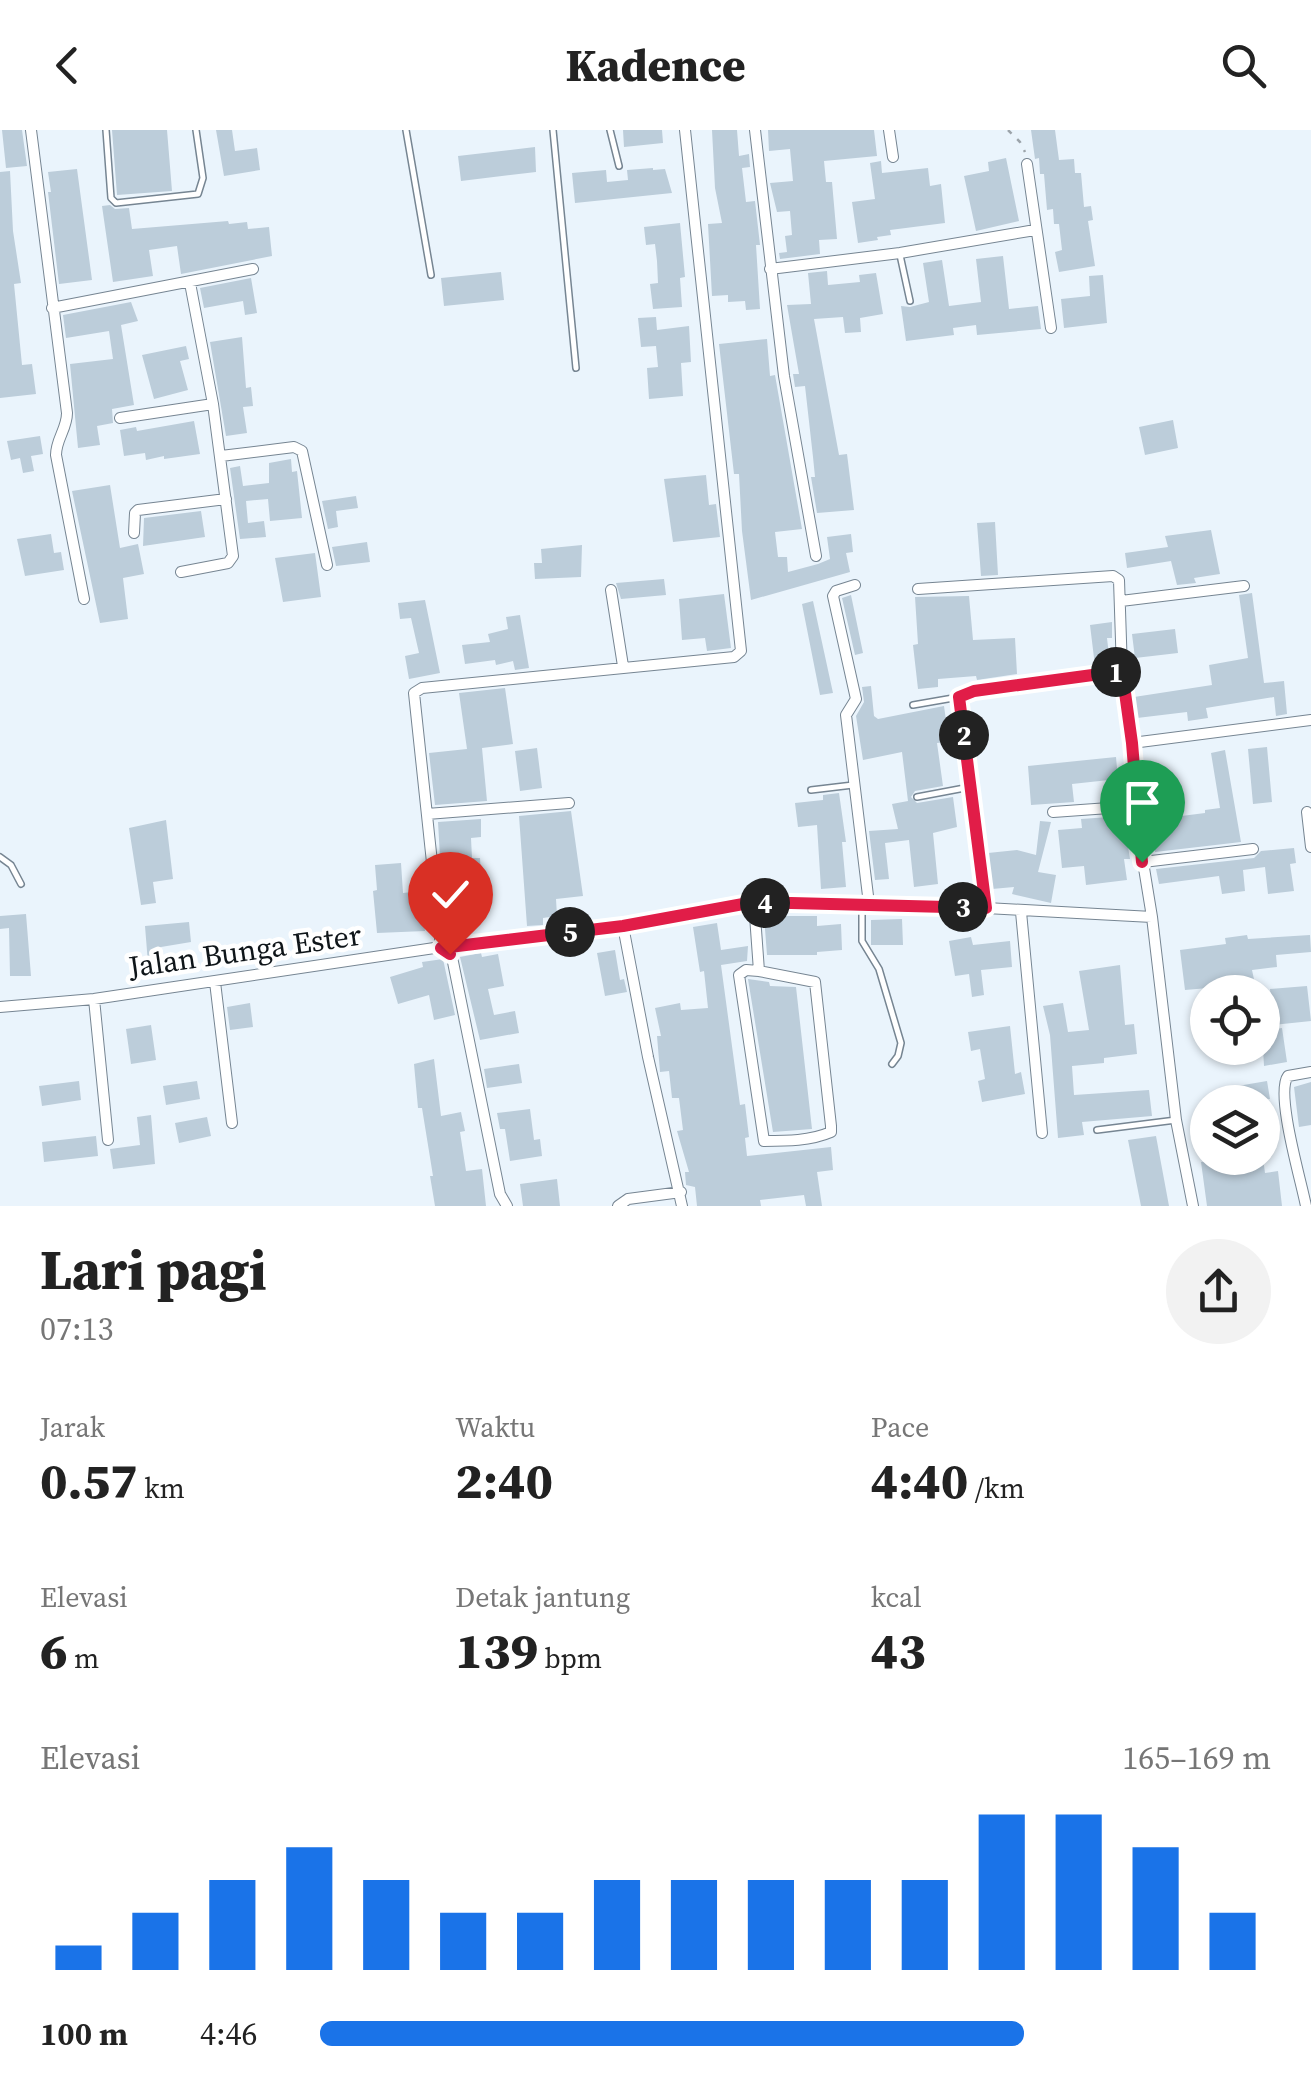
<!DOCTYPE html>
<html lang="id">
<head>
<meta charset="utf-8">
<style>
  body { margin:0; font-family:"Source Serif 4",serif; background:#f2f2f2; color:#222; height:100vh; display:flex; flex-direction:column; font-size:38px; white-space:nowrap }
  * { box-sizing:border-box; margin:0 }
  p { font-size:32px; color:#767676 }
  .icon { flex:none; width:55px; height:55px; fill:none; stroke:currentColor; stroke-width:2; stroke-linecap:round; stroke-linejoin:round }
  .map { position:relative; height:1076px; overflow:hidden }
  .details { display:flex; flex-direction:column; background:#fff; flex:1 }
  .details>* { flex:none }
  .controls { position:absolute; left:1190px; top:845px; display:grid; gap:20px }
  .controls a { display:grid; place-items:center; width:90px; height:90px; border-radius:50%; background:#fff; box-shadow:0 2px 8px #0004; font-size:50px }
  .pin { position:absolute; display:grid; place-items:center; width:85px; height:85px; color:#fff; margin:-102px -42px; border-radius:50% 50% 50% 0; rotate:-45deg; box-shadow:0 0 10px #0007 }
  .pin .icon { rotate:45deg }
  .km { position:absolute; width:50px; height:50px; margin:-25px; border-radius:50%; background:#222; color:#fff; font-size:28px; line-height:50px; text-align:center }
  .round { display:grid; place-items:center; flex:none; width:105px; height:105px; border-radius:52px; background:#f2f2f2 }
  .summary { display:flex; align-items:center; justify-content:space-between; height:170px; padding:0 40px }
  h1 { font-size:55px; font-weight:800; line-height:75px }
  .metrics { display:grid; grid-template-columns:repeat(3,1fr); gap:15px; height:170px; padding:10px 40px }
  .metrics div { display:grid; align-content:center }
  .metrics b { font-size:50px; font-weight:800 }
  .metrics small { font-size:28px; font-weight:400 }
  .metrics p { font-size:28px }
  .chart { height:280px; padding:20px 40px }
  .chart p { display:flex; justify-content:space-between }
  .chart svg { width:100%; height:180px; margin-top:10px; stroke:#1a73e8; stroke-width:6 }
  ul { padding:0 40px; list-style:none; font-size:32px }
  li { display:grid; grid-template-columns:160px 120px 1fr; align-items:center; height:75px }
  li i { height:25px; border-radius:12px; background:#1a73e8 }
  header { display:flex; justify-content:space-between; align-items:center; height:130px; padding:0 40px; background:#fff; font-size:45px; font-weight:800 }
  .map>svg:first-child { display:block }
  .building { fill:#bccdda }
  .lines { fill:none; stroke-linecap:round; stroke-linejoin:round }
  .lane-casing { stroke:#768592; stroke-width:8 }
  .street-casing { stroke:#768592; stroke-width:12 }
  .path { stroke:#9ca4ab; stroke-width:2.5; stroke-dasharray:5 8; stroke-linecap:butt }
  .lane { stroke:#fff; stroke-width:5 }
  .street { stroke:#fff; stroke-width:10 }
  .route-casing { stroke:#fff; stroke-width:20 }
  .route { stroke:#e11d48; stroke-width:12 }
  .labels { text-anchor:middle; stroke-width:9; stroke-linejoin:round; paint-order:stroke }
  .street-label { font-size:30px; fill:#0f1519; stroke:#fff }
</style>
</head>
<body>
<header><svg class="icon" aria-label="back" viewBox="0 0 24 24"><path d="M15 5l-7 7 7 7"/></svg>Kadence<svg class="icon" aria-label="search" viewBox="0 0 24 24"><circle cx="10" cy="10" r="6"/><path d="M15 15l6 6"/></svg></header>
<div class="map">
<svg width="1311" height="1076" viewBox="0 0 1311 1076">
  <rect width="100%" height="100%" fill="#eaf4fc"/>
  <path class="building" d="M 2,0 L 22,0 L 27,36 L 6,38 Z
    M 112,0 L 167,0 L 172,61 L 117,65 Z
    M 216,0 L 232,0 L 235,21 L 257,18 L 260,40 L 224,46 Z
    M 623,0 L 662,0 L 663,13 L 624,17 Z
    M 712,0 L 737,0 L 739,26 L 749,24 L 750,37 L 742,38 L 746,72 L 755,71 L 760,115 L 756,115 L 760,179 L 746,180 L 745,171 L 728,172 L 728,165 L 712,166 L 708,94 L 722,93 L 715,58 Z
    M 768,0 L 874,0 L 877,26 L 824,31 L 826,52 L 832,52 L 837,109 L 819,110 L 820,124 L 780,129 L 779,123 L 787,122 L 785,106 L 792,105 L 790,81 L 777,82 L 770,53 L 793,51 L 790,19 L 769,21 Z
    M 1031,0 L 1055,0 L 1059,30 L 1074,29 L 1075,43 L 1081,43 L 1084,77 L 1091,76 L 1093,90 L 1088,91 L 1095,136 L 1059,142 L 1055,122 L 1062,120 L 1059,94 L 1054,94 L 1053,79 L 1047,80 L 1044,44 L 1040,44 L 1039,28 L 1035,29 Z
    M 535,17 L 536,42 L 461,51 L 458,26 Z
    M 1006,28 L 1019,91 L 976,101 L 964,46 L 989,41 L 988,32 Z
    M 881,31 L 882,43 L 928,38 L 930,56 L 941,54 L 945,93 L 890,100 L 891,105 L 877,107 L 878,110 L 858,113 L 852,72 L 875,69 L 870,33 Z
    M 653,38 L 653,40 L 665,39 L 672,63 L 575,73 L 572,43 L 606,40 L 607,52 L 628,50 L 627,40 Z
    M 77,39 L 92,150 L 59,154 L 48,62 L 51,62 L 48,42 Z
    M 10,41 L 13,101 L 21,153 L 14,154 L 22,235 L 32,234 L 36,264 L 0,268 L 0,42 Z
    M 110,75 L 115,79 L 129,78 L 132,99 L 228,91 L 229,94 L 247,92 L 248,99 L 269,97 L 272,126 L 181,144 L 177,116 L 149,120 L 153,146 L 113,152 L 102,76 Z
    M 680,93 L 685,147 L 680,148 L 682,177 L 653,179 L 650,154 L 658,153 L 657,131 L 655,114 L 646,115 L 644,97 Z
    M 1003,126 L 1009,179 L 1038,176 L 1041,199 L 977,205 L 976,195 L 953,198 L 954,205 L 906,211 L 901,176 L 910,177 L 929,172 L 923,133 L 942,130 L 949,176 L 981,172 L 976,129 Z
    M 827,141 L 828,155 L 860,152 L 859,145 L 876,143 L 883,184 L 860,188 L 861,202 L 845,203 L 843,187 L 814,189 L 839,325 L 847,324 L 854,380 L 817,383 L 811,347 L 815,347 L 813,327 L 805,256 L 795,257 L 793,244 L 799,244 L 787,175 L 811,174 L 808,143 Z
    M 501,142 L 504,170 L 444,176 L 441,148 Z
    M 1103,145 L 1107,193 L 1064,198 L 1061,169 L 1090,166 L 1089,146 Z
    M 251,148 L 257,183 L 245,185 L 243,171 L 204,178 L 200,158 Z
    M 131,172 L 138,191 L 121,195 L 134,275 L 112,279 L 113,293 L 97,296 L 100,315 L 78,318 L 70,234 L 113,229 L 109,201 L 66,208 L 63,185 Z
    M 656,187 L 657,200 L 689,196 L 691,232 L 681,233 L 683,266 L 649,269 L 647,238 L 658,237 L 656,216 L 641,217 L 638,188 Z
    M 242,207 L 246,258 L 251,257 L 253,276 L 243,277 L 247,303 L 226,306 L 210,212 Z
    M 767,209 L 770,246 L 775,245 L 802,399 L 775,402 L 778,427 L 787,427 L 788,442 L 818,434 L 830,429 L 827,407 L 851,404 L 853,422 L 846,423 L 850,442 L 751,470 L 742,401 L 739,344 L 734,344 L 719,214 Z
    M 186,216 L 189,229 L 180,231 L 188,260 L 154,269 L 142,225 Z
    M 1173,290 L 1178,318 L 1145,325 L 1139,297 Z
    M 194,291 L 200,324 L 164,329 L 164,326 L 146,330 L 145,323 L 124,326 L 120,300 L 136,297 L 137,301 Z
    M 40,306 L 43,324 L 31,326 L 34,341 L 23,343 L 20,328 L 11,330 L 7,311 Z
    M 291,329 L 292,342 L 297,341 L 302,388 L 270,391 L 268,369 L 246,371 L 248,393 L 264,391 L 266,407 L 240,409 L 230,338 L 240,336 L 243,356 L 269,353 L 269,333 Z
    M 706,345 L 709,375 L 716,374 L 720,407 L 673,412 L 664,349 Z
    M 110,355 L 120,418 L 138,414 L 144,444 L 123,448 L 128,489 L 100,493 L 72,361 Z
    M 356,366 L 358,378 L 336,381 L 338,397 L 328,399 L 322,371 Z
    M 201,381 L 205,407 L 143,416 L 144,388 Z
    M 995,392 L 998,445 L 981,446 L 977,393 Z
    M 1211,400 L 1220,444 L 1194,448 L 1196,453 L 1177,455 L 1171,431 L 1127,438 L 1125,423 L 1168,417 L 1165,406 Z
    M 51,404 L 54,423 L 61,422 L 64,440 L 25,446 L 17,409 Z
    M 367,412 L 370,432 L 336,436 L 332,417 Z
    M 582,415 L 581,447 L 535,449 L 534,433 L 542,433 L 541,419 Z
    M 315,423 L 321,467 L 283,472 L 275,428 Z
    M 664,449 L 666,465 L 621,469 L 616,453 Z
    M 1252,463 L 1264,553 L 1284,551 L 1287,584 L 1276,586 L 1274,567 L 1206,578 L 1208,588 L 1188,591 L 1187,582 L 1137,588 L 1134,567 L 1212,555 L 1209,535 L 1248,528 L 1239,465 Z
    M 724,464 L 731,518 L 707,521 L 705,508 L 682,510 L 679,469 Z
    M 851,465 L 863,523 L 855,525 L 842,468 Z
    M 969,466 L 973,510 L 1015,508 L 1017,544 L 977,550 L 976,546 L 938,549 L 938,557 L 918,559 L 913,515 L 918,514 L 915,467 Z
    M 425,470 L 440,543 L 409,549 L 405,526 L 419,523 L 411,488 L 400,489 L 398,473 Z
    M 813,471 L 833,563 L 820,565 L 802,474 Z
    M 520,485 L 529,538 L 515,540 L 513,531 L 496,535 L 495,530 L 465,534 L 462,515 L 490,512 L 488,504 L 508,499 L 506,487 Z
    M 1112,492 L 1112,508 L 1107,508 L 1110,534 L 1095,536 L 1090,495 Z
    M 1175,499 L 1178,523 L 1135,528 L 1132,504 Z
    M 871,556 L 874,586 L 878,589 L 944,576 L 949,612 L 937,613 L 943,656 L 915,661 L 911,667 L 917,673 L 953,667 L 957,697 L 933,703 L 938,754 L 914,757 L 909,710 L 885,713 L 889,749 L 875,750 L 869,701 L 898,699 L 892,674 L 908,671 L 902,622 L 863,630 L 856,586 L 864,572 L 862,557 Z
    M 505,558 L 513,614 L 482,618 L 487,671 L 435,675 L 429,623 L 467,619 L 459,563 Z
    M 1267,617 L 1272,672 L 1253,674 L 1248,619 Z
    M 537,618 L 542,658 L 520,661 L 515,621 Z
    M 1225,620 L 1241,712 L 1155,722 L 1150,690 L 1205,683 L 1205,680 L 1220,678 L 1211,623 Z
    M 1116,627 L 1118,649 L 1072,654 L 1074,672 L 1031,675 L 1028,636 Z
    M 839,663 L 846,712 L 842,712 L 846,757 L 821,759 L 817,695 L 798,697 L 795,673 L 823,670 L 823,665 Z
    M 571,681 L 583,766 L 556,769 L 557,786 L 543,788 L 543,795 L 527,796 L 519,686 Z
    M 1123,686 L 1130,729 L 1124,729 L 1127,750 L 1086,755 L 1084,736 L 1062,738 L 1058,700 L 1082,698 L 1081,689 Z
    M 481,689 L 481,707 L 471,708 L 472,728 L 480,728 L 481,747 L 460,748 L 466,801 L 449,803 L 444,754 L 447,753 L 446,727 L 440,727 L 438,692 Z
    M 166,690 L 173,749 L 153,752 L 156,773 L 141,775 L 129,698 Z
    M 1040,691 L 1051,692 L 1038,742 L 1056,745 L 1051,773 L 1012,764 L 1014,757 L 992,759 L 988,723 L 1017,720 L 1036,725 Z
    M 1294,718 L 1296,733 L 1290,734 L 1294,761 L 1268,764 L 1265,737 L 1243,740 L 1245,761 L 1222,764 L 1219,746 L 1159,754 L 1156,739 L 1254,728 L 1261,721 Z
    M 401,733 L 403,763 L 421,761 L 425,801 L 377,803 L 373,761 L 377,760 L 375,735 Z
    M 26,784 L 31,846 L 10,846 L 9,798 L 0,799 L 0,786 Z
    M 764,786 L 817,786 L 817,796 L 841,794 L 842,820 L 817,822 L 817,825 L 767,825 Z
    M 902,789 L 903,815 L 871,815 L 871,790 Z
    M 189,792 L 191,812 L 161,817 L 164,844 L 149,846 L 145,796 Z
    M 717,793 L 721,820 L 748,816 L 747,831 L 721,835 L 740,975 L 745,974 L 749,1007 L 745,1008 L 747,1026 L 831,1017 L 833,1040 L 817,1042 L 822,1076 L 806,1076 L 804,1065 L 760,1070 L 761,1076 L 697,1076 L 695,1057 L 686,1055 L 685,1042 L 689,1042 L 677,1001 L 683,1000 L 679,968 L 672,968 L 669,941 L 660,942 L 657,906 L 661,906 L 655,878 L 680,873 L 681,880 L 708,878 L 704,841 L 700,842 L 693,797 Z
    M 1247,805 L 1248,809 L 1310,805 L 1311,822 L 1276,825 L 1277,837 L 1252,840 L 1255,854 L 1185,860 L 1180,820 L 1226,814 L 1225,808 Z
    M 971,807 L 973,815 L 1010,811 L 1012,837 L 981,840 L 984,865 L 972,867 L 969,844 L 955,846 L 949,811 Z
    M 615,820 L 620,850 L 624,849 L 627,862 L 605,866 L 597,823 Z
    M 481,823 L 482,827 L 498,824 L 504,856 L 488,859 L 494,885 L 515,881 L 519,903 L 480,910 L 460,827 Z
    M 443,829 L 455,885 L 434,890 L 429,865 L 398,874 L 390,847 L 423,837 L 422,832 Z
    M 1120,835 L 1125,895 L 1134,894 L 1137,924 L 1104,928 L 1104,933 L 1072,936 L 1074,965 L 1149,960 L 1152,986 L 1082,992 L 1084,1005 L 1058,1008 L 1050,905 L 1043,876 L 1063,873 L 1068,902 L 1089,900 L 1079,841 Z
    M 748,849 L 769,852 L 770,856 L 796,857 L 812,999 L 773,1002 Z
    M 1307,856 L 1311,891 L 1273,895 L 1270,859 Z
    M 250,873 L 253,897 L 230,900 L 227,877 Z
    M 151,895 L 156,930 L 131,934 L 126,899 Z
    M 1010,896 L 1015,944 L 1021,942 L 1025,964 L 982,972 L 978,951 L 985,949 L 980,919 L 971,921 L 968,902 Z
    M 1282,898 L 1287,932 L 1264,936 L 1262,901 Z
    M 434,929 L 441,986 L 461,982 L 465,1001 L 460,1002 L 466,1041 L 482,1039 L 486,1076 L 435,1076 L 430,1046 L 433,1046 L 422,978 L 418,978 L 414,934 Z
    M 519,934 L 522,953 L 487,958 L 484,939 Z
    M 79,951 L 81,970 L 42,976 L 39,956 Z
    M 197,951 L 200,969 L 166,975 L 163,956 Z
    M 1267,951 L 1270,969 L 1223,972 L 1220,959 Z
    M 1311,952 L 1311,995 L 1299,997 L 1294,957 Z
    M 530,979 L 534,1010 L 540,1009 L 542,1026 L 510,1031 L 505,999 L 500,999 L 497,983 Z
    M 151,985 L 155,1034 L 113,1039 L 110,1019 L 140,1015 L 137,987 Z
    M 207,987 L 211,1006 L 179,1013 L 175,993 Z
    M 96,1006 L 98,1026 L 44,1032 L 42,1012 Z
    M 1156,1006 L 1169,1076 L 1141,1076 L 1128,1010 Z
    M 1237,1028 L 1263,1028 L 1265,1043 L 1278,1041 L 1282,1076 L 1207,1076 L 1201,1032 Z
    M 557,1049 L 560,1076 L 523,1076 L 520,1054 Z"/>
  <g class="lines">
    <g class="lane-casing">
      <path id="lane" d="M 106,0 L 111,68 L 116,73 L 198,64 L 203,48 L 196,0
        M 406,0 L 431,145
        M 553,0 L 576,238
        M 610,0 L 619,36
        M 900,125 L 910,171
        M 913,575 L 959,567
        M 811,660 L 853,655
        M 917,667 L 970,657
        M 0,727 L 11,735 L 21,754
        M 862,774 L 862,811 L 879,839 L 901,913 L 898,926 L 892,934
        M 1097,1000 L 1176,990"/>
    </g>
    <g class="street-casing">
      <path id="street" d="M 31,0 L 67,283 C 67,299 56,309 56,325 L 84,469
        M 755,0 L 784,246 L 816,426
        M 889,0 L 893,27
        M 1027,34 L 1051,198
        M 770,139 L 900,123 L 1035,100
        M 52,178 L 253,139
        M 120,288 L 213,274
        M 221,326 L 294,317 L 302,321 L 327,435
        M 134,403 L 135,383 L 138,380 L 226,369
        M 181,442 L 228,433 L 233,426 L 213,274 L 190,153
        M 855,455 L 836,461 L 833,466 L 856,569 L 846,585 L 869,774
        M 918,459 L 1113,446 L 1119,450 L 1122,541 L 1132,613 L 1143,732 L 1152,787 L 1176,990 L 1193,1076
        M 611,460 L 623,536
        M 1121,471 L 1244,456
        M 1132,613 L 1311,590
        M 1053,682 L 1137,676
        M 1307,682 L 1311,717
        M 427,684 L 569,673
        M 1143,732 L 1253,719
        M 754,772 L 759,841 L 815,852 L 831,996 L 831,1002 C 810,1011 787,1011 764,1011 L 739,845 L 746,840 L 759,841
        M 986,778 L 959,567 L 974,561 L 1122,541
        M 1021,782 L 1042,1003
        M 623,796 L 648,927 L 682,1076
        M 215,852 L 232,993
        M 94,869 L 108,1010
        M 0,877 L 94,869 L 441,817 L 623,796 L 702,784 L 754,772 L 986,778 L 1152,787
        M 507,1076 L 500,1064 L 453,832 L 450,824 L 441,817 L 414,563 L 422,558 L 734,527 L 741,521 L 685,0
        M 618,1076 L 628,1069 L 681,1062
        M 1306,1076 C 1301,1050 1275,963 1288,946 L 1311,942"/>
    </g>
    <path class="path" d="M 1008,0 L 1020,12 L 1025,22"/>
    <use href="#lane" class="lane"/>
    <use href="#street" class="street"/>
  </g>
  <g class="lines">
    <g class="route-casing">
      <path id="route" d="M 450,824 L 441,818 L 623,796 L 754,772 L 986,778 L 959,567 L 974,561 L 1122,541 L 1132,613 L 1142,732"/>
    </g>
    <use href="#route" class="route"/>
  </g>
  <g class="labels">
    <g class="street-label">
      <text transform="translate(245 821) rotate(-8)" y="10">Jalan Bunga Ester</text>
    </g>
  </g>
</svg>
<div class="controls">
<a><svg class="icon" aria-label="locate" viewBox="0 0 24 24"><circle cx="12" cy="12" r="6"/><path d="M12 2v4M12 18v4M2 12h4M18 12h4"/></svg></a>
<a><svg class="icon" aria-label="layers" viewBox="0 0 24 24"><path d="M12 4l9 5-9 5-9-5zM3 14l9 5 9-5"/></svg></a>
</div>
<div class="pin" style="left:1142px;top:732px;background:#1e9e55"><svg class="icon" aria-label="arrive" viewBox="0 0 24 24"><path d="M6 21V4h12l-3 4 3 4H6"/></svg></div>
<div class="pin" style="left:450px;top:824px;background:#d93025"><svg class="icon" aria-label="check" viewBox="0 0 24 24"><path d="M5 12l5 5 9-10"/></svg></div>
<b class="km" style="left:1116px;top:542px">1</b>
<b class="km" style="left:964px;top:605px">2</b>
<b class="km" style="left:963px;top:777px">3</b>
<b class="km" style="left:765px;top:773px">4</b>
<b class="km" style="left:570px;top:802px">5</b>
</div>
<section class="details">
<div class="summary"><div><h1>Lari pagi</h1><p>07:13</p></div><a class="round"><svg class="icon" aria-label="share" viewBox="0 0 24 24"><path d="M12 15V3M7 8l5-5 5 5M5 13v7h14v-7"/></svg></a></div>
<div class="metrics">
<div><p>Jarak</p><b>0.57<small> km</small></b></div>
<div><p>Waktu</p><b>2:40</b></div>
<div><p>Pace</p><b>4:40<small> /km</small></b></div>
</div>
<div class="metrics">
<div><p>Elevasi</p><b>6<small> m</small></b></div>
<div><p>Detak jantung</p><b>139<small> bpm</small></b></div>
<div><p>kcal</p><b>43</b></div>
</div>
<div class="chart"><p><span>Elevasi</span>165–169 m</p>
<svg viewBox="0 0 160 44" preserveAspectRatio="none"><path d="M5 44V38M15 44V30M25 44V22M35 44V14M45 44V22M55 44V30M65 44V30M75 44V22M85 44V22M95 44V22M105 44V22M115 44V22M125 44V6M135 44V6M145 44V14M155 44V30"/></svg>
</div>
<ul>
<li><b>100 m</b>4:46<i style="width:74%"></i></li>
</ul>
</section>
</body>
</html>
